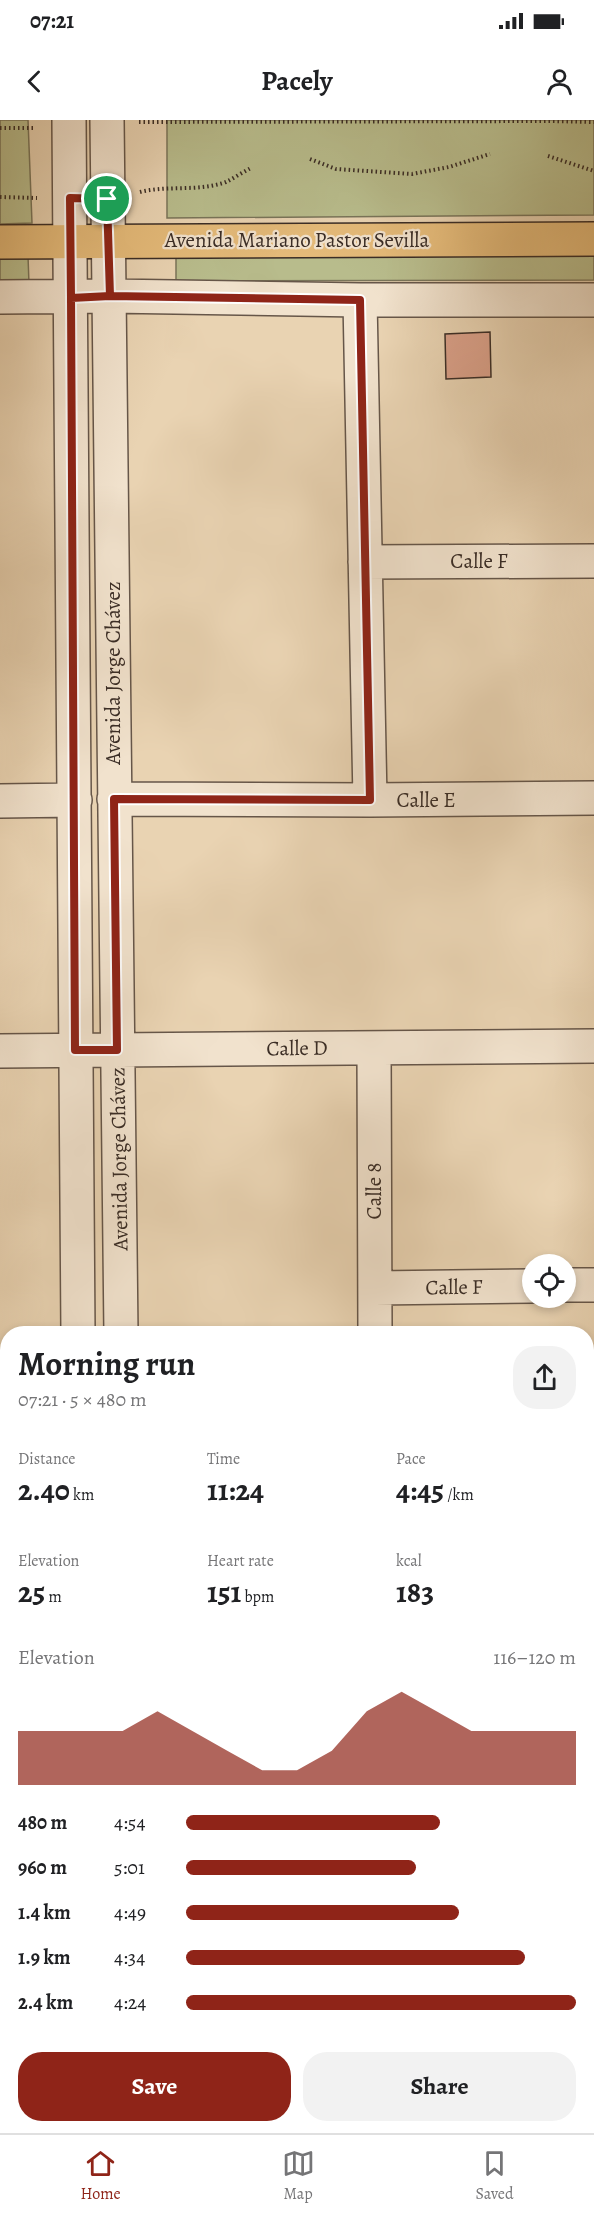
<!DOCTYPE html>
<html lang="en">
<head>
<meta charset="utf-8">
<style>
  body { margin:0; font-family:Alegreya,serif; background:#f2f2f2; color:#202124; height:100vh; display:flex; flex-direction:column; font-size:22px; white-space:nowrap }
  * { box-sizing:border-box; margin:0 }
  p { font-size:20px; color:#757577 }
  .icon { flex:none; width:33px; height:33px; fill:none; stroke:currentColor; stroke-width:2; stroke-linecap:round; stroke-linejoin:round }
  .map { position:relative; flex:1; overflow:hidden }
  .sheet { position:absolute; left:0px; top:1206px; width:594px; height:807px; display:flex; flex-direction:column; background:#fff; border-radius:24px 24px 0 0; box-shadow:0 3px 9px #0003 }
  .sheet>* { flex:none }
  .fabs { position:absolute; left:522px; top:1134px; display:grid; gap:12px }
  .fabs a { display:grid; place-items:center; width:54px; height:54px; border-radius:50%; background:#fff; box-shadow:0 3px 9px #0003; font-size:30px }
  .pin { position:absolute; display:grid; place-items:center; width:51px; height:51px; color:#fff; margin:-26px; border:3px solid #fff; border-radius:50%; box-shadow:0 2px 6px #0007 }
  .round { display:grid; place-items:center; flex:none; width:63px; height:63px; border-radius:24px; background:#f2f2f2 }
  .head { display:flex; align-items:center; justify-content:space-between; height:102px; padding:0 18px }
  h1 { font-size:33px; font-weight:600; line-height:45px }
  .stats { display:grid; grid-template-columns:repeat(3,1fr); gap:9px; height:102px; padding:6px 18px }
  .stats div { display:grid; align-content:center }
  .stats b { font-size:30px; font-weight:600 }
  .stats small { font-size:16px; font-weight:400 }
  .stats p { font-size:16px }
  .chart { height:168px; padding:12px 18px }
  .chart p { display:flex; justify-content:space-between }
  .chart svg { width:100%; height:108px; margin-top:6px; fill:#8f2418; opacity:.7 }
  .cta { display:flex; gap:12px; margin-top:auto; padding:12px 18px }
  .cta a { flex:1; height:69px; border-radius:24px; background:#8f2418; color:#fff; font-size:24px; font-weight:600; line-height:69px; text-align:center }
  .cta a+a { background:#f2f2f2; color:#202124 }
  ul { padding:0 18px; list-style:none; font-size:20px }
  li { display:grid; grid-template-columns:96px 72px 1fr; align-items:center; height:45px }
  li i { height:15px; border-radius:8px; background:#8f2418 }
  .status { display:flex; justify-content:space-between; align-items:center; height:42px; padding:0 30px; background:#fff; direction:ltr }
  .status svg { height:16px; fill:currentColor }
  header { display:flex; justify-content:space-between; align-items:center; height:78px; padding:0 18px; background:#fff; font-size:27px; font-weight:600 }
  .tab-bar { display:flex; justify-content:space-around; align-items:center; height:84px; border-top:2px solid #e0e0e0; background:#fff; font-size:16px; color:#757577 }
  .tab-bar a { display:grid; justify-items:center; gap:3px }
  .tab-bar .active { color:#8f2418 }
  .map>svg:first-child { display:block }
  .green { fill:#b8bc8c; stroke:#797459; stroke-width:1.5 }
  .building { fill:#daa089; stroke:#3a2d26; stroke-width:1.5 }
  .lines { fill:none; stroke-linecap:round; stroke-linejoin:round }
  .minor-casing { stroke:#665649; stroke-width:36 }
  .major-casing { stroke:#3a2d26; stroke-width:36 }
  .path { stroke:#3a2d26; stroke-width:4; stroke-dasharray:1.5 3; stroke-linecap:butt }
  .minor { stroke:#f1e2cd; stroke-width:33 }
  .major { stroke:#e4ba79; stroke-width:33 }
  .route-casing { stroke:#fff; stroke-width:12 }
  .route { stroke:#8f2418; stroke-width:8 }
  .labels { text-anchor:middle; stroke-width:4.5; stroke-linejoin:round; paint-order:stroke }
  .street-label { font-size:21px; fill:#3a2d26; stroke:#f1e2cd }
</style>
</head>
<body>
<div class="status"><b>07:21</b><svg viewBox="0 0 49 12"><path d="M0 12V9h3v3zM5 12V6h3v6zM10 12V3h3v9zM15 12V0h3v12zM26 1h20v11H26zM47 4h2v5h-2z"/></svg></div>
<header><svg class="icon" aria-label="back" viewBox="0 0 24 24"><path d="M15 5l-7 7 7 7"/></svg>Pacely<svg class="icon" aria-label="person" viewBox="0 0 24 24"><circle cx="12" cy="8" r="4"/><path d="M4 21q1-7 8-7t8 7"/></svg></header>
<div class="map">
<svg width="594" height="2013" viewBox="0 0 594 2013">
  <rect width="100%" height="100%" fill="#e9d3b2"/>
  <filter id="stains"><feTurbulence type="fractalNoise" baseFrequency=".00333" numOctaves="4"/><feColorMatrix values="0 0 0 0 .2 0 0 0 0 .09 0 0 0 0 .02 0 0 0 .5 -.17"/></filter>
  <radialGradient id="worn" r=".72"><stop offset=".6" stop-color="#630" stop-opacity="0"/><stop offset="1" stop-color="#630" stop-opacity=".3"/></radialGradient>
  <path class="green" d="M 0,0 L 28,0 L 32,103 L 0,104 Z
    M 167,0 L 594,0 L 594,95 L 167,98 Z
    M 594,132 L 594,160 L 176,161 L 176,135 Z
    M 28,136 L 29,164 L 0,164 L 0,137 Z"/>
  <path class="building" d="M 490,212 L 491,257 L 446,259 L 445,214 Z"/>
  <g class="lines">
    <g class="minor-casing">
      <path id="minor" d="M 69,0 L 78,1214
        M 107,0 L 121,1214
        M 0,177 L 110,176 L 360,180 L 594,180
        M 360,180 L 370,680
        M 365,442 L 594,441
        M 114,679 L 370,680 L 594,678
        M 0,681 L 75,680
        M 374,928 L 375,1214
        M 0,931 L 594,926
        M 566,1165 L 594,1165
        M 375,1168 L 532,1166
        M 586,1414 L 594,1414
        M 0,1421 L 8,1421
        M 0,1657 L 8,1657
        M 586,1659 L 594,1659
        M 586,1906 L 594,1906
        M 0,1912 L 8,1912
        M 88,2006 L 88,2013
        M 130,2006 L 130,2013
        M 388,2013 L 388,2006"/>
    </g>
    <g class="major-casing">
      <path id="major" d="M 0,122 L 594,119"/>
    </g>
    <path class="path" d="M 139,2 L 552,1 L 594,2
      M 0,8 L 36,8
      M 548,36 L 594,51
      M 310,39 L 336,49 L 412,54 L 449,47 L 490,34
      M 140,72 C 168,65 198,72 226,62 C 234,58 243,52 251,48
      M 0,77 L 37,78"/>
    <use href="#minor" class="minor"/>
    <use href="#major" class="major"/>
  </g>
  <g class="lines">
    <g class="route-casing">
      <path id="route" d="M 107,79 L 110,176 L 71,178 L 75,930 L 117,930 L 114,679 L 370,680 L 360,180 L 110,176 L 71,178 L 70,78 L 107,79"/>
    </g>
    <use href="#route" class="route"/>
  </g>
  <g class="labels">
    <g class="street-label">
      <text x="297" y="127">Avenida Mariano Pastor Sevilla</text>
      <text x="479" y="448">Calle F</text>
      <text transform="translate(113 553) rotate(-90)" y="7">Avenida Jorge Chávez</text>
      <text x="426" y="687">Calle E</text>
      <text transform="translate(297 928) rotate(-1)" y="7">Calle D</text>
      <text transform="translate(119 1039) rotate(-91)" y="7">Avenida Jorge Chávez</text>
      <text transform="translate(374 1071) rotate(-90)" y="7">Calle 8</text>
      <text transform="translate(454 1167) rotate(-1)" y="7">Calle F</text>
    </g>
  </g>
  <rect width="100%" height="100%" filter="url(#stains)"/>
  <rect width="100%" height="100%" fill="url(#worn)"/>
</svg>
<div class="fabs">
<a><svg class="icon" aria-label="locate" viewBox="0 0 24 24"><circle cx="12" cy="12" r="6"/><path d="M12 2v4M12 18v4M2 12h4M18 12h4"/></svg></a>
</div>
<div class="pin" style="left:107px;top:79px;background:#1e9e55"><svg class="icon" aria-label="arrive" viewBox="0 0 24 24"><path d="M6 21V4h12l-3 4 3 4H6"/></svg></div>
<section class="sheet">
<div class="head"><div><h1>Morning run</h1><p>07:21 · 5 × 480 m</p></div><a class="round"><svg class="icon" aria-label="share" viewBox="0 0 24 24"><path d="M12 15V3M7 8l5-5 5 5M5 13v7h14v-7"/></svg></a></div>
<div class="stats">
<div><p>Distance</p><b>2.40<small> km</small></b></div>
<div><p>Time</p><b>11:24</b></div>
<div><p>Pace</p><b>4:45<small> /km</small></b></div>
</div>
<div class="stats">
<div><p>Elevation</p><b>25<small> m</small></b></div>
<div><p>Heart rate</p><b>151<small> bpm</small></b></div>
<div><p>kcal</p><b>183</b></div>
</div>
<div class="chart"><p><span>Elevation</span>116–120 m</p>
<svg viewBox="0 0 160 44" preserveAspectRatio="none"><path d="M0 44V22L10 22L20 22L30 22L40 14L50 22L60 30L70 38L80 38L90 30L100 14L110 6L120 14L130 22L140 22L150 22L160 22V44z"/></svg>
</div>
<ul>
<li><b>480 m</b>4:54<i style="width:65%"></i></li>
<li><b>960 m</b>5:01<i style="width:59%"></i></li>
<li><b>1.4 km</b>4:49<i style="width:70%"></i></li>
<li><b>1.9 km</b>4:34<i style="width:87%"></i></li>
<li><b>2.4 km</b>4:24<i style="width:100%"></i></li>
</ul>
<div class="cta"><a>Save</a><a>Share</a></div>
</section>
</div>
<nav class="tab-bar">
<a class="active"><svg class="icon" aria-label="home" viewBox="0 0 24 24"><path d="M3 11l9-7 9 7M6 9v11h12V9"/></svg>Home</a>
<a><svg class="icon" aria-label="map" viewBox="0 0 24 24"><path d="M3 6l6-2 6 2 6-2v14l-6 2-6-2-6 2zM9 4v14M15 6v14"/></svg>Map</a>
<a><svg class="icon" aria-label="saved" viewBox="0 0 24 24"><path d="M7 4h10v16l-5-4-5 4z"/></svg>Saved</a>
</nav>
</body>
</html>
